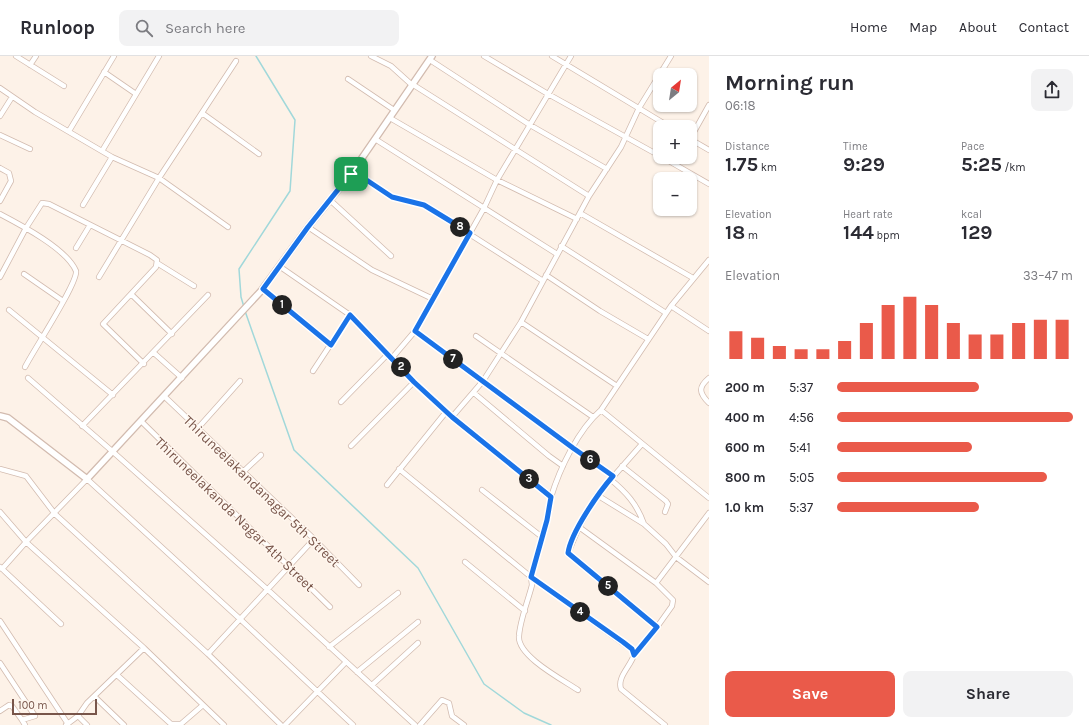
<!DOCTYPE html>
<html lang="en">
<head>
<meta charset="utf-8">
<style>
  body { margin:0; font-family:Karla,sans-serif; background:#f2f2f3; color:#2b2b33; height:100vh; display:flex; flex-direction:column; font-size:15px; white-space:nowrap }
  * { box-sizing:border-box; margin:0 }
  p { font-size:13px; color:#7c7c81 }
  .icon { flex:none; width:22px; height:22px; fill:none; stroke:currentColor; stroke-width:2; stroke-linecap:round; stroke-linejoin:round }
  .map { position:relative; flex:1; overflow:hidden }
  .sheet { display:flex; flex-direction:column; background:#fff; width:380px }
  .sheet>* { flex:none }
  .needle { width:26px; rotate:30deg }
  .controls { position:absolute; left:653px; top:12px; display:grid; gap:8px }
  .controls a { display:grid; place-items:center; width:44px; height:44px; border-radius:8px; background:#fff; box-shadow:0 1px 3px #0004; font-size:20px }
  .scale { position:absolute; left:12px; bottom:10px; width:85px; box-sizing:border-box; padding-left:4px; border:2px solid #78554a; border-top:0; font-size:11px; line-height:14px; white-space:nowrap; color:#78554a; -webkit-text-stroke:3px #fff7ef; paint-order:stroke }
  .pin { position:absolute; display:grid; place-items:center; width:34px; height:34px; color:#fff; margin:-17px; border-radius:8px; box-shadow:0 2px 6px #0006 }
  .km { position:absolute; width:20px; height:20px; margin:-10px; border-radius:50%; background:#222; color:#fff; font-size:11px; line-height:20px; text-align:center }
  .round { display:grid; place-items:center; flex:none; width:42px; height:42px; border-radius:8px; background:#f2f2f3 }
  .overview { display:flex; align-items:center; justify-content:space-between; height:68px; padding:0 16px }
  h1 { font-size:22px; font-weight:700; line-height:30px }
  .stats { display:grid; grid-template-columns:repeat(3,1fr); gap:6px; height:68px; padding:4px 16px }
  .stats div { display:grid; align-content:center }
  .stats b { font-size:20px; font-weight:700 }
  .stats small { font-size:11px; font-weight:400 }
  .stats p { font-size:11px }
  .chart { height:112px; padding:8px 16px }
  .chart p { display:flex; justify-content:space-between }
  .chart svg { width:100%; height:72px; margin-top:4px; stroke:#ea5a4a; stroke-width:6 }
  .action { display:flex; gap:8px; margin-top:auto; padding:8px 16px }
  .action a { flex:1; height:46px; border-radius:8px; background:#ea5a4a; color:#fff; font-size:16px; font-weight:700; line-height:46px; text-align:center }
  .action a+a { background:#f2f2f3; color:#2b2b33 }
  ul { padding:0 16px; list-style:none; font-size:13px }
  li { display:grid; grid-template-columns:64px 48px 1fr; align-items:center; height:30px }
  li i { height:10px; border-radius:5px; background:#ea5a4a }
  header { display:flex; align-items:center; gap:24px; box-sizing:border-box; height:56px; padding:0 20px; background:#fff; border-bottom:1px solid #e1e1e2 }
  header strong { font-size:19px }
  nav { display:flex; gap:22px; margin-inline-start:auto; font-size:14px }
  .search { width:280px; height:36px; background:#f2f2f3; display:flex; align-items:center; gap:10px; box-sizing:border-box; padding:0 14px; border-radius:8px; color:#7c7c81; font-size:15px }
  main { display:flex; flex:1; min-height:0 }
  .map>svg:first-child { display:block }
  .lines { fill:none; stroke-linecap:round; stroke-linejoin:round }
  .stream { stroke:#a1d8da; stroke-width:1.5 }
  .minor-casing { stroke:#d2bbaf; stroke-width:6 }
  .tertiary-casing { stroke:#d2bbaf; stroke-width:8 }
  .minor { stroke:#fff; stroke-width:4.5 }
  .tertiary { stroke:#fff; stroke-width:5.5 }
  .route-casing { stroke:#fff; stroke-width:8 }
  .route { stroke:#1a73e8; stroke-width:5 }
  .labels { text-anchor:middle; stroke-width:3; stroke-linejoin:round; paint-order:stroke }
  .street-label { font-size:14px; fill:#78554a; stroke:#fff7ef }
</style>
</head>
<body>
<header>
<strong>Runloop</strong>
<div class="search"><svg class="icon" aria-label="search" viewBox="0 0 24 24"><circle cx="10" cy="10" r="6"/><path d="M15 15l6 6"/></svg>Search here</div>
<nav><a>Home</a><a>Map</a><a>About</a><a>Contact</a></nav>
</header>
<main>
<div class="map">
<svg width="709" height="669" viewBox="0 0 709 669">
  <rect width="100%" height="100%" fill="#fdf2e8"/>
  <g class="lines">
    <path class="stream" d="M 244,251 L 241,241 L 239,213 L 290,135 L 295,64 L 256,0
      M 245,255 L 294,394 L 418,512 L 484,628 L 524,657 L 551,669"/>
    <g class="minor-casing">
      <path id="minor" d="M 16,0 L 64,30
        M 371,0 L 391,10 L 412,29
        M 484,0 L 548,38 L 660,100
        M 552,0 L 670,71
        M 430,4 L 530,69 L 607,113
        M 30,9 L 36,0
        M 104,16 L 136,38
        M 348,23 L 394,54
        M 412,28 L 589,140
        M 0,32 L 35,56 L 112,101 L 159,122 L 228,171
        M 639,52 L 671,0
        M 202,57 L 259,98
        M 0,60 L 12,41
        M 390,62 L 497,124 L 577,163
        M 69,75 L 114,0
        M 0,79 L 30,93
        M 375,83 L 557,198
        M 690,83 L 709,49
        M 690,83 L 709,94
        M 102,95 L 159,0
        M 662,101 L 709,128
        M 0,112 L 9,117 L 11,125 L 0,145
        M 353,115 L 392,141 L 424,149 L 543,225
        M 330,144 L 391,200
        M 83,149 L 112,101
        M 580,157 L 693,222
        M 0,158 C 21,169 67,193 76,215 C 78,227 33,295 25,311
        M 308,171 L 372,214 L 433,243
        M 561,190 L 666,257
        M 76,192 L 90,169
        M 157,207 L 194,230
        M 279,210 L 350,259 L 414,326 L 446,356 L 551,441 C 560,412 578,374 601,354 L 671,250 L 709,204
        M 24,218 L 63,245
        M 546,219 L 600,255 L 648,283
        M 0,221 L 26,172 L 42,147 L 49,148 L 150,199 L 157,204 L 156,211 L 103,268 L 144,308
        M 99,221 L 159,122 L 236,5
        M 263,233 L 331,289
        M 131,238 L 172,278
        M 671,250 L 709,275
        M 9,254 L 113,339
        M 521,266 L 617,330
        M 415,275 L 573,392 L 613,420
        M 476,280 L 593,361
        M 154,297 L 182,322
        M 392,302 L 415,275 L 484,152 L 497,124 L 571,0
        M 313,315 L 350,259
        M 28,322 L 112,395 L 268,534 L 415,669
        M 709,322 C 698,331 699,337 709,347
        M 474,337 L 549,400 L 563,410
        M 165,341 L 314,483 L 359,529
        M 341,346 L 388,298
        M 601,354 L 709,442
        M 452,361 L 483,325 L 521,266 L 589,140 L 621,91 L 639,52
        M 141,365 L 330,551
        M 82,370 L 208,239
        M 198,372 L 240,325
        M 351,390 L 414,326
        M 622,410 L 666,445 L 668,448 L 665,456
        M 0,413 L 26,420 L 55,458 L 208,598 L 281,669
        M 399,413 L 531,521 L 631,593 L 634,599 C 630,611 617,621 621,633 L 665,669
        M 244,415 L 261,399
        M 610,423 C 626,436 637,448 644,468
        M 387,429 L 446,356
        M 482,434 L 542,481
        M 597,439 L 644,468 L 666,488 L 676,501 L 709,526
        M 551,441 L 547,464 L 531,521 L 532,529 C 528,545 520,564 519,580 C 517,600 563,624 578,634
        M 0,456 L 26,486 L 2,513
        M 579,471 L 656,527 L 673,544 L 672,550 L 657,571
        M 465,506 L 525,555
        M 0,511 L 61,568
        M 656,527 L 709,457
        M 0,565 L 68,668
        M 329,591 L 398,537
        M 208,598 L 314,483
        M 634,599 L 657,571 L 568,497 L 579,471 L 597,439 L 642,388
        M 0,607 L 35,660 L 22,664 L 25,669
        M 357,616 L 418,566
        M 117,619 L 171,668 L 181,668 L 203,649
        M 372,629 L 418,587
        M 95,641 L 124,669
        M 0,655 L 9,649 L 12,650 L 22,664
        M 78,660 L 87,669
        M 66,669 L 78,660 L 87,647 L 144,592
        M 224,669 L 144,592 L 26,486 L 87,423 L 240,563 L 353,669
        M 285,669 L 346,606
        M 420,669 L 442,644 L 449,647 L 452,660 L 464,669"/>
    </g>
    <g class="tertiary-casing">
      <path id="tertiary" d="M 0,360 L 8,362 L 87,423 L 261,235 L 308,171 L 351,118 L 432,0"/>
    </g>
    <use href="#minor" class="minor"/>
    <use href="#tertiary" class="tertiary"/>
  </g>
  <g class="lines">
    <g class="route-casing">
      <path id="route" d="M 353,115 L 392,141 L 424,149 L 470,177 L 415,275 L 573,392 L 613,420 C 599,436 571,476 568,497 L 657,571 L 634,599 L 632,593 L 623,586 L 531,521 L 547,464 L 551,441 L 452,361 L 414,326 L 350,259 L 331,289 L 263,233 L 308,171 Z"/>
    </g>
    <use href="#route" class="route"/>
  </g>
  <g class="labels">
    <g class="street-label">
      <text transform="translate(262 435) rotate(44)" y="5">Thiruneelakandanagar 5th Street</text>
      <text transform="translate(235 458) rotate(44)" y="5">Thiruneelakanda Nagar 4th Street</text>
    </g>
  </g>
</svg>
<div class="controls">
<a><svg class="needle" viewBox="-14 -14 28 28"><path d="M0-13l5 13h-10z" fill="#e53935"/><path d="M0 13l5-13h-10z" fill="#7c7c81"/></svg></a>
<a>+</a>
<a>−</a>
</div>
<div class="scale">100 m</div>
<div class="pin" style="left:351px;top:118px;background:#1e9e55"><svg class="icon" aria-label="arrive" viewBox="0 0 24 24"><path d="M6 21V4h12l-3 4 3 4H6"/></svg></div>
<b class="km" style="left:282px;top:249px">1</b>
<b class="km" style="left:401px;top:311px">2</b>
<b class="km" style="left:529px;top:423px">3</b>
<b class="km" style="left:580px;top:556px">4</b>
<b class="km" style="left:608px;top:530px">5</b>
<b class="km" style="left:590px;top:404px">6</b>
<b class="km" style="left:453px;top:303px">7</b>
<b class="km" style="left:460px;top:171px">8</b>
</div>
<section class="sheet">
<div class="overview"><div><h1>Morning run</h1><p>06:18</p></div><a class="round"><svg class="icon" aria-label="share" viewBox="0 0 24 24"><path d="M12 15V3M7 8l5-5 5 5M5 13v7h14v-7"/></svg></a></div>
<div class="stats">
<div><p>Distance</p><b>1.75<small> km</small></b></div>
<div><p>Time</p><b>9:29</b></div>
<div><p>Pace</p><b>5:25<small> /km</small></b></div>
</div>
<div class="stats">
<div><p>Elevation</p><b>18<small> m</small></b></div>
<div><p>Heart rate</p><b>144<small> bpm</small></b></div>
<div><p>kcal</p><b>129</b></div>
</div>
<div class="chart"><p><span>Elevation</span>33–47 m</p>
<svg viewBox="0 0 160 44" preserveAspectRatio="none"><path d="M5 44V27M15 44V31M25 44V36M35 44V38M45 44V38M55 44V33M65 44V22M75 44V11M85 44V6M95 44V11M105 44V22M115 44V29M125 44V29M135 44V22M145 44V20M155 44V20"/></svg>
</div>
<ul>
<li><b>200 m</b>5:37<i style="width:60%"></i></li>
<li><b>400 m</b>4:56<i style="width:100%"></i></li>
<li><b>600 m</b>5:41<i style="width:57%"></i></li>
<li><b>800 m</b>5:05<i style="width:89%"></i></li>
<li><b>1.0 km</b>5:37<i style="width:60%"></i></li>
</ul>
<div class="action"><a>Save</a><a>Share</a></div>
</section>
</main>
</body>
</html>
